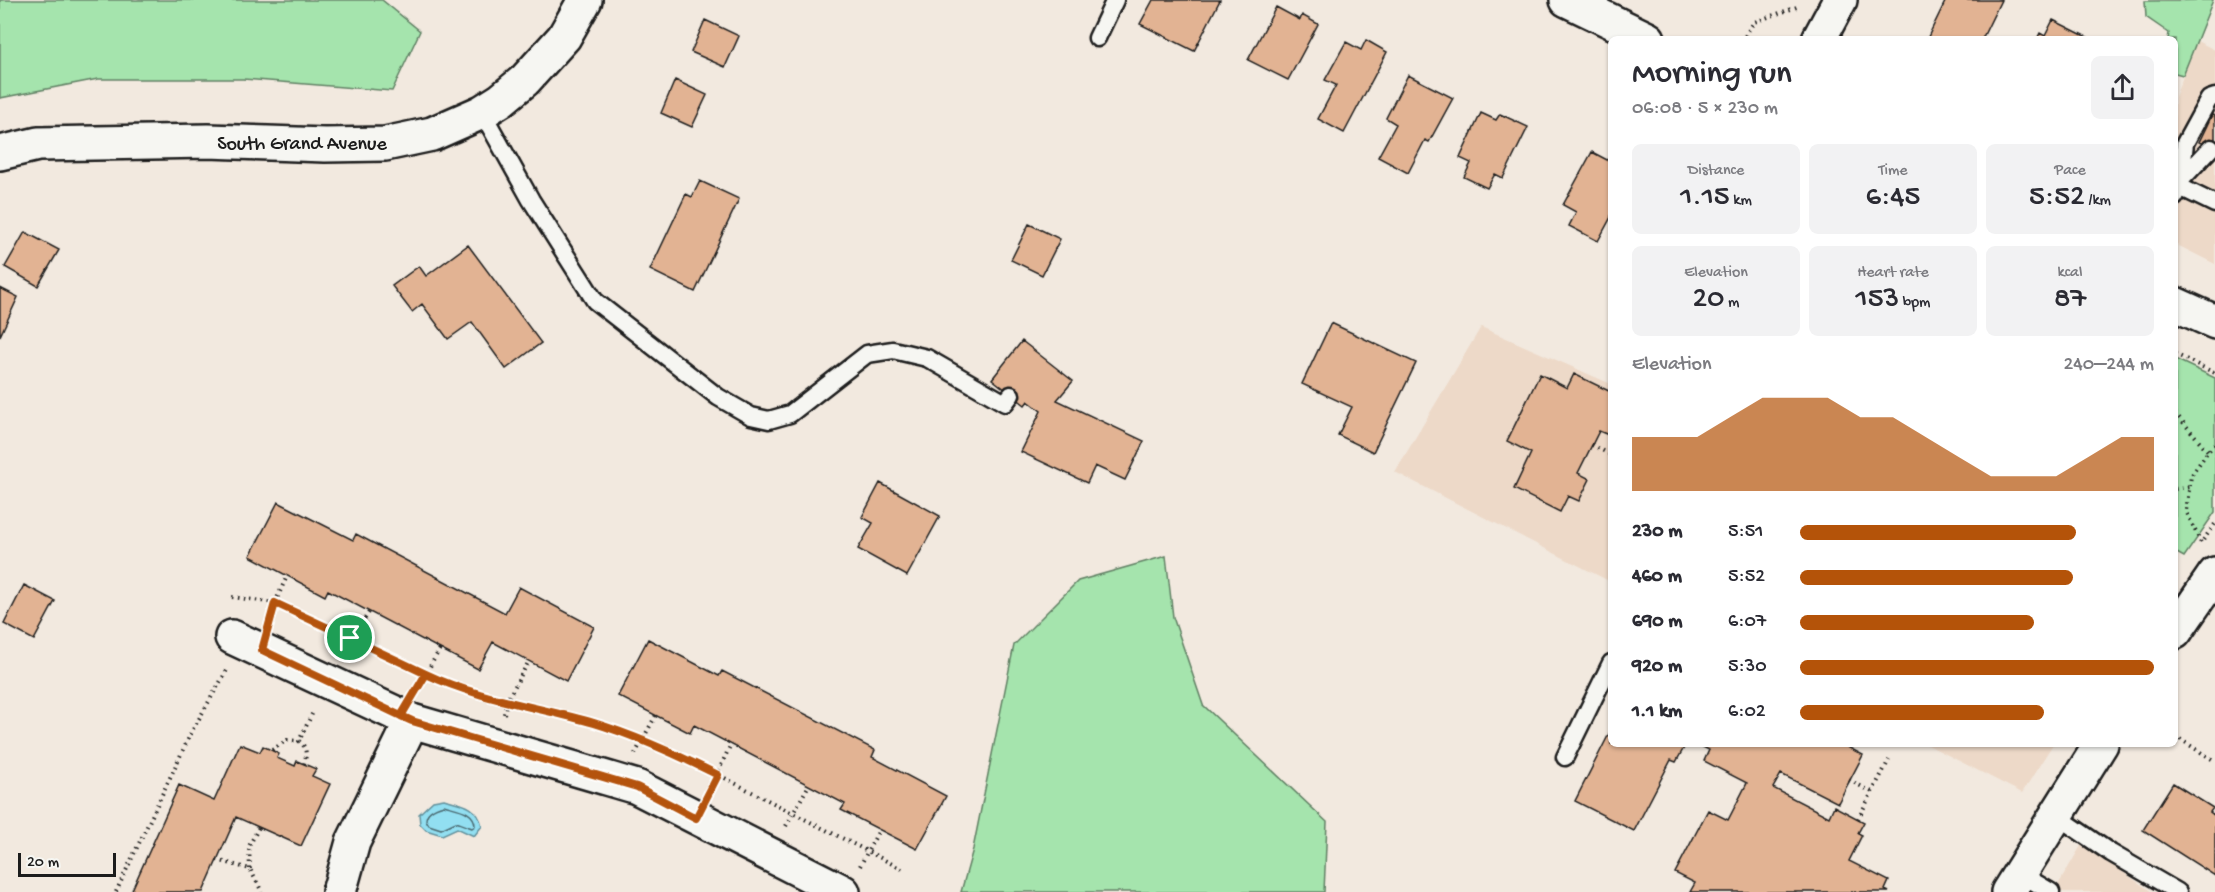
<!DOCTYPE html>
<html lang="en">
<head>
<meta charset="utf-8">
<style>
  body { margin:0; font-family:"Gochi Hand",sans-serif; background:#f2f2f3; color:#2b2b33; height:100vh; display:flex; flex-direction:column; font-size:22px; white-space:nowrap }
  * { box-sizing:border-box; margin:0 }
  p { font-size:20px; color:#7c7c81 }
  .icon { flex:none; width:33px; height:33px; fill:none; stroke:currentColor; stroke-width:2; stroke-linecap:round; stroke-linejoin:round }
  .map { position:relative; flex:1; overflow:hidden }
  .panel { position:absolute; left:1608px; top:36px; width:570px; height:711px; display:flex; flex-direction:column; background:#fff; border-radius:9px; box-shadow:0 2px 4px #0004 }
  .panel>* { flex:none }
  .scale { position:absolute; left:18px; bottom:15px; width:98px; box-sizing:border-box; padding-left:6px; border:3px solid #1c1c1c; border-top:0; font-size:16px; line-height:21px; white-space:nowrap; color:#1c1c1c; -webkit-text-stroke:4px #f6f6f2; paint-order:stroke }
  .pin { position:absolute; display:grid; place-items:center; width:51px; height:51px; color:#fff; margin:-26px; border:3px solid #fff; border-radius:50%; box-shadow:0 2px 6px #0007 }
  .round { display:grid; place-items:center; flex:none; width:63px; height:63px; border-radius:9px; background:#f2f2f3 }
  .summary { display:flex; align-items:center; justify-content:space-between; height:102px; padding:0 24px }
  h1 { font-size:33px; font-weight:600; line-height:45px }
  .stats { display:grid; grid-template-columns:repeat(3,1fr); gap:9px; height:102px; padding:6px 24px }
  .stats div { display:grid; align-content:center; border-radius:9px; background:#f2f2f3; text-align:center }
  .stats b { font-size:30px; font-weight:600 }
  .stats small { font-size:16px; font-weight:400 }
  .stats p { font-size:16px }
  .chart { height:168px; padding:12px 24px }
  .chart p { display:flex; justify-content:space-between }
  .chart svg { width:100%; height:108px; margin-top:6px; fill:#b45309; opacity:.7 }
  ul { padding:0 24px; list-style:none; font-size:20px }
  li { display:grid; grid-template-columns:96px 72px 1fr; align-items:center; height:45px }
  li i { height:15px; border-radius:8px; background:#b45309 }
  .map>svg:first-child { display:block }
  .built { fill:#edd9c8 }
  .green { fill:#a5e4ad; stroke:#608064; stroke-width:1.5 }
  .water { fill:#92dff1; stroke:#63919c; stroke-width:1.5 }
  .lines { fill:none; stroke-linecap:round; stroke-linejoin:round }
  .shore { stroke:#4b6a71; stroke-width:1.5 }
  .building { fill:#e2b393; stroke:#1c1c1c; stroke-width:1.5 }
  .service-casing { stroke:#1c1c1c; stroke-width:21 }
  .minor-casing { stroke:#1c1c1c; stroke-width:38 }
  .tertiary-casing { stroke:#1c1c1c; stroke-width:38 }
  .secondary-casing { stroke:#1c1c1c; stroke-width:38 }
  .path { stroke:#1c1c1c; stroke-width:4; stroke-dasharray:1.5 4.5; stroke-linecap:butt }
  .service { stroke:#f6f6f2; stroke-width:16 }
  .minor { stroke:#f6f6f2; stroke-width:33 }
  .tertiary { stroke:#f6f6f2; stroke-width:33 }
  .secondary { stroke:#f6f6f2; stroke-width:33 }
  .route-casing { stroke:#fff; stroke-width:12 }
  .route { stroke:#b45309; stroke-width:8 }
  .labels { text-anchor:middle; stroke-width:4.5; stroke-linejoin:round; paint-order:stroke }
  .street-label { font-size:20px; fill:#1c1c1c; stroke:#f6f6f2 }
</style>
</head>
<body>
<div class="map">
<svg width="2215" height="892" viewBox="0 0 2215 892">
  <rect width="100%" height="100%" fill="#f2e9df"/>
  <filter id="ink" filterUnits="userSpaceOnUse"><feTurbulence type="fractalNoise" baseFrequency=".0167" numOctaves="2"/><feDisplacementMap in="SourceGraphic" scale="12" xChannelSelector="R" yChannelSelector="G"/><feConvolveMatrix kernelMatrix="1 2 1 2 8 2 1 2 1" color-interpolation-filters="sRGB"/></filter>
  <g filter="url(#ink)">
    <path class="built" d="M 2197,41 L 2215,50 L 2215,264 L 2175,244 L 2175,97 Z
      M 1481,327 L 1611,384 L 1611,582 L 1395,472 Z
      M 1926,744 L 2053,744 L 2022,793 Z
      M 2082,844 L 2152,892 L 2054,892 Z"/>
    <path class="green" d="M 0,0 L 382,0 L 420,31 L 392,91 L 243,79 L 98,79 L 0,98 Z
      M 2213,0 L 2183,75 L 2175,73 L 2175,39 L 2168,39 L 2169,33 L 2146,17 L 2145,1 Z
      M 2175,359 L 2215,378 L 2215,512 L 2184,557 L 2175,552 Z
      M 1166,556 L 1173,617 L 1203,705 L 1327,822 L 1324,892 L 961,892 L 973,849 L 1014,645 L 1078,581 Z"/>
    <path class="water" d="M 444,799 C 462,804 478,806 482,826 L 474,836 L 457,828 L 442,835 L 426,830 L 420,824 L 419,814 L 433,801 Z"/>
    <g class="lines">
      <path class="shore" d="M 444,805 C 456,809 475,810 475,826 L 472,828 L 456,822 L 441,829 L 429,825 L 426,820 C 426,811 436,807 444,805 Z"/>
    </g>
    <path class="building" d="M 1153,0 L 1220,0 L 1194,51 L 1140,24 Z
      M 1946,0 L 2001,0 L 1982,39 L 1927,39 Z
      M 1276,7 L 1300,20 L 1302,15 L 1318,24 L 1288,80 L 1248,60 Z
      M 705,20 L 739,36 L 725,67 L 691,52 Z
      M 2053,20 L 2091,39 L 2037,39 L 2040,33 L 2045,36 Z
      M 1366,40 L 1387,52 L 1344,133 L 1318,119 L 1336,85 L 1325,80 L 1346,42 L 1361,50 Z
      M 1408,75 L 1453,98 L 1429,142 L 1425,140 L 1408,173 L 1378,157 L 1396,124 L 1386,118 Z
      M 675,80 L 707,95 L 692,127 L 661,113 Z
      M 1481,113 L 1496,120 L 1500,114 L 1528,127 L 1503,178 L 1495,174 L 1487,188 L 1464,177 L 1471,163 L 1460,158 Z
      M 2212,115 L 2215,116 L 2215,150 L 2199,142 Z
      M 1592,152 L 1611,162 L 1611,217 L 1598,241 L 1569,226 L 1576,212 L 1563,205 Z
      M 700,181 L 739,199 L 695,292 L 650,270 L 686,194 L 692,197 Z
      M 1029,224 L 1060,239 L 1042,275 L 1011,260 Z
      M 25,232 L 59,250 L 38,286 L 5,267 Z
      M 468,245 L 541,343 L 506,369 L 472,322 L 448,339 L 422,304 L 412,312 L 392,286 L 419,266 L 426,276 Z
      M 0,288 L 18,297 L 0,336 Z
      M 1331,323 L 1416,363 L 1373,452 L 1338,435 L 1352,407 L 1302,384 Z
      M 1022,341 L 1073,381 L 1057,400 L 1144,441 L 1125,480 L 1095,466 L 1087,483 L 1021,452 L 1041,411 L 1028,401 L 1025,405 L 992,379 Z
      M 1540,374 L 1567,388 L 1574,374 L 1611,392 L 1611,436 L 1599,431 L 1578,473 L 1590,479 L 1579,501 L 1568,496 L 1560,512 L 1514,489 L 1531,453 L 1507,441 Z
      M 880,483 L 940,516 L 907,576 L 858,549 L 873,523 L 862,517 Z
      M 278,502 L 353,540 L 356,534 L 505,613 L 519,587 L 594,627 L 566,681 L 493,642 L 478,669 L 328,590 L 325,596 L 250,556 Z
      M 24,585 L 55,601 L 34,640 L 4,624 Z
      M 648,639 L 719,676 L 722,671 L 875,750 L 872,757 L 946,796 L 917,849 L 841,810 L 845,804 L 694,725 L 690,733 L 618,696 Z
      M 1611,730 L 1611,744 L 1686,744 L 1676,762 L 1671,760 L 1634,831 L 1575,801 Z
      M 240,744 L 260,752 L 263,746 L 279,754 L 277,758 L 295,766 L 297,761 L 316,769 L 312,776 L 330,784 L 301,846 L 236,817 L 203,892 L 131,892 L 179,785 L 214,801 Z
      M 1697,744 L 1842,744 L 1863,755 L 1838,803 L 1781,774 L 1773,788 L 1829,817 L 1834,806 L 1864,822 L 1858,833 L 1862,835 L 1849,861 L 1889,881 L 1885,890 L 1889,892 L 1690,892 L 1695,883 L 1675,873 L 1708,810 L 1728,820 L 1747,783 L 1704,761 L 1709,750 Z
      M 2173,783 L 2213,808 L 2210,812 L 2215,816 L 2215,876 L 2143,830 Z"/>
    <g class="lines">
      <g class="service-casing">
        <path id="service" d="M 1097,38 L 1115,0
          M 482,112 L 531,200 L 595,301 L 718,397 L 751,416 L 769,420 L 790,414 L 867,354 L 893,350 L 927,358 L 1005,403 L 1011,395
          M 2180,181 L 2211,148
          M 2180,187 L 2185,143 L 2209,99 L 2215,97
          M 2175,197 L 2180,187 L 2215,204
          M 1565,757 L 1611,663
          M 2057,816 L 2111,853 L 2178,892
          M 2019,873 L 2051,892"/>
      </g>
      <g class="minor-casing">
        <path id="minor" d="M 1819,39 L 1840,0
          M 232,637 L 412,721 L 637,787 L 843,892
          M 339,892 L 353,842 L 412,721"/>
      </g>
      <g class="tertiary-casing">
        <path id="tertiary" d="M 2175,632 L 2215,574
          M 2008,892 L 2101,744"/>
      </g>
      <g class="secondary-casing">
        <path id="secondary" d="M 1567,0 L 1648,39
          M 0,153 L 38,144 L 208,141 L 325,145 L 385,144 L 432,134 L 482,112 L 501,100 L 525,80 L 564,37 L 585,0
          M 2175,304 L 2215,322"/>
      </g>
      <path class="path" d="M 1745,36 L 1754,22 L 1797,7
        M 2175,354 L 2215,373
        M 2175,413 L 2208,451
        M 1592,445 L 1611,455
        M 2215,445 L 2208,451 L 2191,476 L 2186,511 L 2201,543 L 2215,524
        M 2175,489 L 2190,487
        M 232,597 L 275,603 L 453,687 L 596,724 L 676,753 L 902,869
        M 270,620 L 275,603 L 287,576
        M 342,654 L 369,612
        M 418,687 L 440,649
        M 504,714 L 507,700 L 529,661
        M 2175,736 L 2215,761
        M 1869,746 L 1870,744
        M 272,750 L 287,740 L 299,741
        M 635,754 L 656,715
        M 304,764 C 307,755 307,747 299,741 L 313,712
        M 1849,780 L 1872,792
        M 711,787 L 731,744
        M 2214,815 L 2215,812
        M 1858,819 L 1889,760
        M 786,826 L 809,785
        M 217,860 L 250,869 L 262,892
        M 860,866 L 879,830
        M 250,869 L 249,846 L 259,827
        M 116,892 L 192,731 L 227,670"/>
      <use href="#service" class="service"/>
      <use href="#minor" class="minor"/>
      <use href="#tertiary" class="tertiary"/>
      <use href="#secondary" class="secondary"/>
    </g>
  </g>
  <g class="lines" filter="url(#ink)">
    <g class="route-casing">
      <path id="route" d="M 350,638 L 275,603 L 262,650 L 401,716 L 426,674 C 478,699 538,707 594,723 C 637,736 678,755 718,775 L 696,818 L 637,787 L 412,721 L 401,716 L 426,674 L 350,638"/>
    </g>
    <use href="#route" class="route"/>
  </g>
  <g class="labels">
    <g class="street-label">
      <text x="302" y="149">South Grand Avenue</text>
    </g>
  </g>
</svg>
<div class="scale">20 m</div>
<div class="pin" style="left:350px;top:638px;background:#1e9e55"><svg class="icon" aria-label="arrive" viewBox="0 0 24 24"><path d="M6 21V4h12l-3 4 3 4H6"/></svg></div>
<section class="panel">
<div class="summary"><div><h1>Morning run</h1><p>06:08 · 5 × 230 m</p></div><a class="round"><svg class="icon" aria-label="share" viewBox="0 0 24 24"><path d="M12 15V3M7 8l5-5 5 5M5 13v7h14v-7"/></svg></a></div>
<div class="stats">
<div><p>Distance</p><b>1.15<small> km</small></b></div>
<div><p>Time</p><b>6:45</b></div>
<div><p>Pace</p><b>5:52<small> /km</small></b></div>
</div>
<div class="stats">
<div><p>Elevation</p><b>20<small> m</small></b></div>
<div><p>Heart rate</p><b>153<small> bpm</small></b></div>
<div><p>kcal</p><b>87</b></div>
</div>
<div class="chart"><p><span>Elevation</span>240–244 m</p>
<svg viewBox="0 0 160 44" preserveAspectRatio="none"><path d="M0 44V22L10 22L20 22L30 14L40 6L50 6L60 6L70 14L80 14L90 22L100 30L110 38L120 38L130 38L140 30L150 22L160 22V44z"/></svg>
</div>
<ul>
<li><b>230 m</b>5:51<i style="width:78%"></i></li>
<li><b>460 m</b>5:52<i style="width:77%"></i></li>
<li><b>690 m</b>6:07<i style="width:66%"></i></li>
<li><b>920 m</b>5:30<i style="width:100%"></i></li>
<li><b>1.1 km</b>6:02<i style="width:69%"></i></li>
</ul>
</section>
</div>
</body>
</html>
